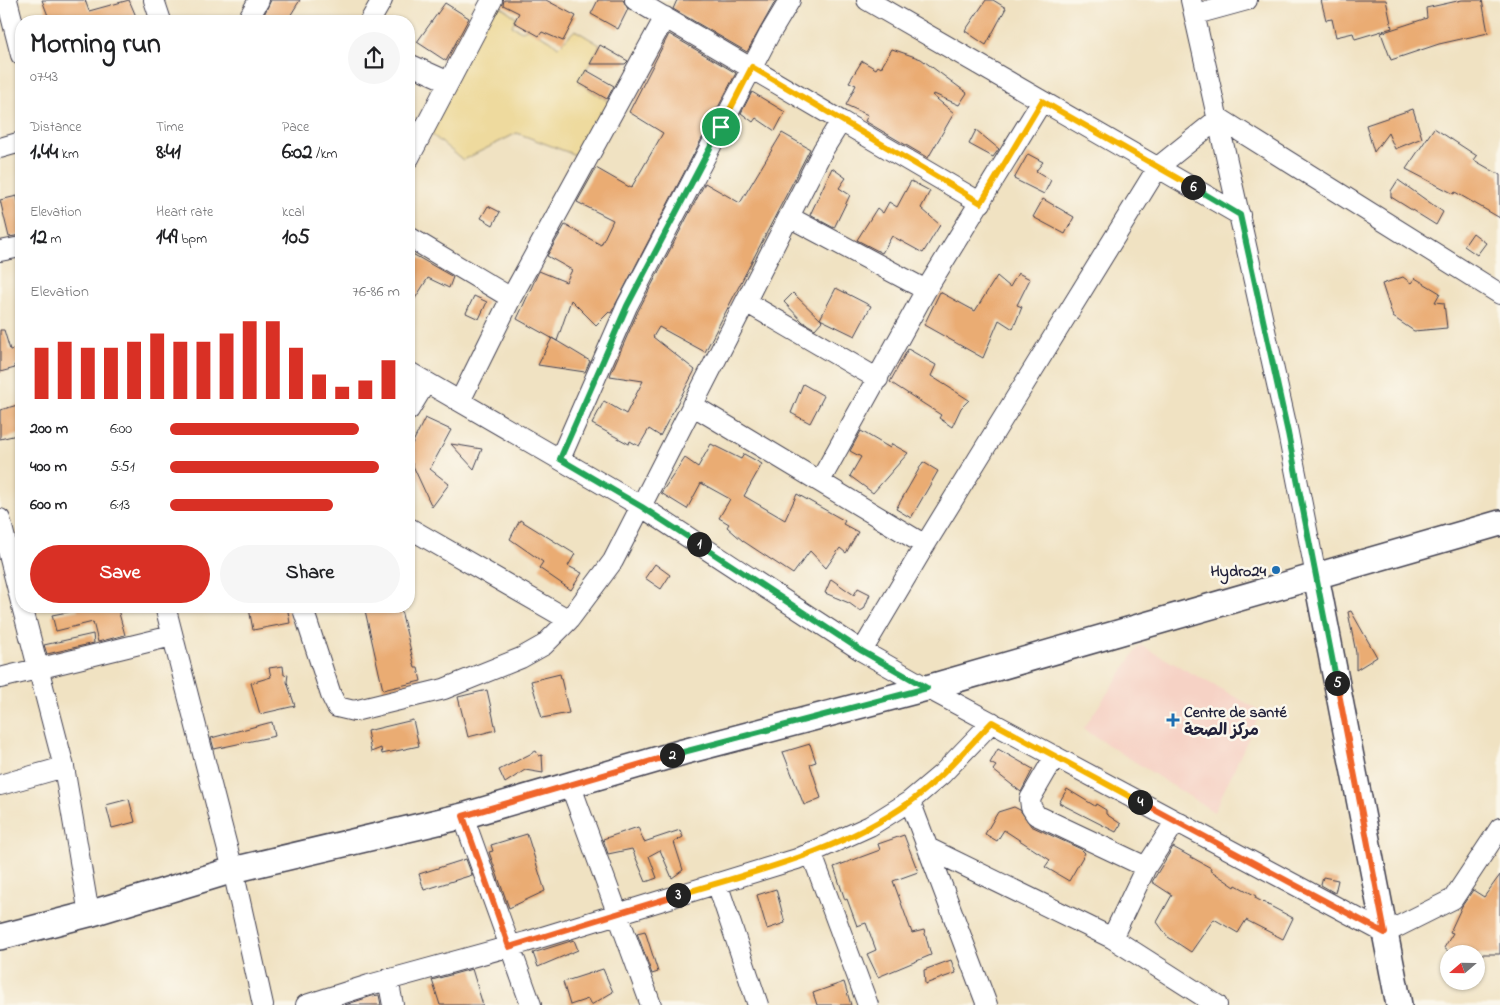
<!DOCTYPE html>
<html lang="en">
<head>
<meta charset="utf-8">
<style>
  body { margin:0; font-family:"Indie Flower","Playpen Sans Arabic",sans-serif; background:#f6f6f6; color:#202124; height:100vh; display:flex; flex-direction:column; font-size:19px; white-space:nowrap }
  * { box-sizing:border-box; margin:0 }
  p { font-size:16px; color:#757577 }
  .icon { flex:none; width:28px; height:28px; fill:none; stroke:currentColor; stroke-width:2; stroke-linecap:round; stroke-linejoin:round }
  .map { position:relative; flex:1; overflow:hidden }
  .sheet { position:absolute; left:15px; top:15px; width:400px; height:598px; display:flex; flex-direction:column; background:#fff; border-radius:20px; box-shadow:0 1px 4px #0004 }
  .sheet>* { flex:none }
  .needle { width:32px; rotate:250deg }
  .tools { position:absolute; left:1440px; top:945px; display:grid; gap:10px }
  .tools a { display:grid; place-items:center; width:45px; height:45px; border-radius:50%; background:#fff; box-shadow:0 1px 4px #0004; font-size:25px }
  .pin { position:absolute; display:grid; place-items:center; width:42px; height:42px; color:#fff; margin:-21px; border:2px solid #fff; border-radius:50%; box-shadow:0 1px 5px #0007 }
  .km { position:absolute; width:25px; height:25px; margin:-12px; border-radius:50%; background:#222; color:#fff; font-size:14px; line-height:25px; text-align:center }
  .round { display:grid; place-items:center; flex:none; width:52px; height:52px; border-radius:26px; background:#f6f6f6 }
  .headline { display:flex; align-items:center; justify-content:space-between; height:85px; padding:0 15px }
  h1 { font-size:28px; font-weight:700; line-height:38px }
  .metrics { display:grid; grid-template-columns:repeat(3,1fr); gap:8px; height:85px; padding:5px 15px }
  .metrics div { display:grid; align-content:center }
  .metrics b { font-size:21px; font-weight:700 }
  .metrics small { font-size:14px; font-weight:400 }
  .metrics p { font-size:14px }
  .chart { height:140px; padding:10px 15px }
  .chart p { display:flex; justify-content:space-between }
  .chart svg { width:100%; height:90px; margin-top:5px; stroke:#d93025; stroke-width:6 }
  .button { display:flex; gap:10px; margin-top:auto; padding:10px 15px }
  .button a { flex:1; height:58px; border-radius:30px; background:#d93025; color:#fff; font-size:20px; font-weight:700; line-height:58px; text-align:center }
  .button a+a { background:#f6f6f6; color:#202124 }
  ul { padding:0 15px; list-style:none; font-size:16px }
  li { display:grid; grid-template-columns:80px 60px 1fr; align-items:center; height:38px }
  li i { height:12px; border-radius:6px; background:#d93025 }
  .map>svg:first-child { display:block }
  .built { fill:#f6d2c5 }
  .sand { fill:#eeda9e; stroke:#887e6c }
  .building { fill:#eaac73 }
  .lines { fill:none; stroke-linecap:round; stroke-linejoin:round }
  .minor-casing { stroke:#413f4f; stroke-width:22 }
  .tertiary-casing { stroke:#413f4f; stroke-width:28 }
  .minor { stroke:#fff; stroke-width:20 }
  .tertiary { stroke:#fff; stroke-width:25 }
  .split-1-casing { stroke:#fff; stroke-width:10 }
  .split-2-casing { stroke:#fff; stroke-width:10 }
  .split-3-casing { stroke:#fff; stroke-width:10 }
  .split-4-casing { stroke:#fff; stroke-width:10 }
  .split-5-casing { stroke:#fff; stroke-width:10 }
  .split-6-casing { stroke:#fff; stroke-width:10 }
  .split-7-casing { stroke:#fff; stroke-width:10 }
  .split-1 { stroke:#22a559; stroke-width:6 }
  .split-2 { stroke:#22a559; stroke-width:6 }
  .split-3 { stroke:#f0652b; stroke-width:6 }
  .split-4 { stroke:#f5b400; stroke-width:6 }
  .split-5 { stroke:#f0652b; stroke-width:6 }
  .split-6 { stroke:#22a559; stroke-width:6 }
  .split-7 { stroke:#f5b400; stroke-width:6 }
  .poi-dot { fill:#1f6fb2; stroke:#fbf7ec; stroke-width:2 }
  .labels { text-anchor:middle; stroke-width:5; stroke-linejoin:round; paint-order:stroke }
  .poi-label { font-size:16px; font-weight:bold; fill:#22223b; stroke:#fbf7ec; text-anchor:end }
</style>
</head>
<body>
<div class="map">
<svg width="1500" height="1005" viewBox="0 0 1500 1005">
  <rect width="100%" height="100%" fill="#fbf7ec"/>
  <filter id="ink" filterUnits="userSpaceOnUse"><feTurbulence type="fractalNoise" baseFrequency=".02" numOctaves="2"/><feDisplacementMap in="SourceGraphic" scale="10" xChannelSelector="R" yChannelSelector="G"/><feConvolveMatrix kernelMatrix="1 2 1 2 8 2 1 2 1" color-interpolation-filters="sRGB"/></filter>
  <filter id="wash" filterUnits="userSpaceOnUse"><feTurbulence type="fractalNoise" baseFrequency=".0096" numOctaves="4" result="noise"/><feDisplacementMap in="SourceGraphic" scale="20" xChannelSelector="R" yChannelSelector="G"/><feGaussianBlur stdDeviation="1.12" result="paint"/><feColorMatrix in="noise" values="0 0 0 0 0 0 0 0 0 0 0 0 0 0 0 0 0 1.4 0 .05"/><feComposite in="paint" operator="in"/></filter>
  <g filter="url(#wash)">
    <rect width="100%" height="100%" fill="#f0e2c2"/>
    <path class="built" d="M 1140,645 L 1261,711 L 1214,812 L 1083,729 Z"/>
    <path class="sand" d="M 492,0 L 516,17 L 512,26 L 522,31 L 527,29 L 550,40 L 558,47 L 575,30 L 600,45 L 579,83 L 616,106 L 578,156 L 517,133 L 463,160 L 430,133 Z"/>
    <g id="blocks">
      <path class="building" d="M 42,0 L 85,0 L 89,11 L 129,0 L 138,21 L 50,21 Z
        M 271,0 L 300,0 L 287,21 L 261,21 Z
        M 504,0 L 546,0 L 576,16 L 563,41 L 542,32 L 539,36 L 514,22 L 519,13 L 503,5 Z
        M 598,0 L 623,0 L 628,9 L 618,29 L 591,14 Z
        M 677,0 L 776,0 L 747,52 L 673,9 Z
        M 986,0 L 993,0 L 1006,8 L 986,45 L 965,31 Z
        M 1321,0 L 1386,0 L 1392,28 L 1355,39 L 1353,33 L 1336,37 L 1332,19 L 1326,20 Z
        M 1462,0 L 1482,0 L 1488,33 L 1439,44 L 1391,60 L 1381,33 L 1427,18 L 1426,8 Z
        M 445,3 L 469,18 L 446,61 L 417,42 Z
        M 669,34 L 736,73 L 611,313 L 609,312 L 596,325 L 571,300 L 557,341 L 517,319 L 539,271 L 566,282 L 572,270 L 547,256 L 565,225 L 601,245 L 613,220 L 577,202 L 596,168 L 631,188 L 663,133 L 629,112 Z
        M 600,45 L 628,61 L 625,64 L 590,64 Z
        M 892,49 L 921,59 L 967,93 L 959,105 L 934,94 L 932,95 L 954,113 L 928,158 L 865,121 L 868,115 L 846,105 L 856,85 L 849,82 L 862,61 L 876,69 L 878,66 L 881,68 Z
        M 586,70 L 614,86 L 607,99 L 579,83 Z
        M 752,92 L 785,112 L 775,131 L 756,118 L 753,122 L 741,113 Z
        M 1413,109 L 1422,138 L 1395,149 L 1388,133 L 1374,152 L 1366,125 Z
        M 1434,128 L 1477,156 L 1474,160 L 1500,175 L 1500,218 L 1455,192 L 1454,194 L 1406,169 Z
        M 976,130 L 999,149 L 993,157 L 969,144 Z
        M 782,133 L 810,149 L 705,352 L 659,327 L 653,337 L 695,370 L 660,436 L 649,429 L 639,446 L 630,441 L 629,444 L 592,424 L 604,401 L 626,414 L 643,381 L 610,376 L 611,373 L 638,311 L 705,183 L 740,203 Z
        M 1028,154 L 1043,162 L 1036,171 L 1051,180 L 1044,194 L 1014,179 Z
        M 832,168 L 846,178 L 839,188 L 850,195 L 834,228 L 810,215 Z
        M 1398,180 L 1443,212 L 1436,225 L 1391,197 L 1391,191 Z
        M 911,181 L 930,191 L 921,208 L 940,225 L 923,253 L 892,236 L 882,253 L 857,240 L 877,208 L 883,213 L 889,202 L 897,207 Z
        M 17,196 L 21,214 L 21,235 L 9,237 L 0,200 Z
        M 1043,199 L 1074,217 L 1065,234 L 1033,217 Z
        M 488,206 L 500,212 L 493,225 L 481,218 Z
        M 1473,233 L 1486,243 L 1477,255 L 1464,246 Z
        M 409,252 L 453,277 L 449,288 L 428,278 L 409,308 Z
        M 1018,273 L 1030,279 L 1017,305 L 1022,307 L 1013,329 L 999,320 L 983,358 L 924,325 L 940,292 L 975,311 L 997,276 L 1010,287 Z
        M 1403,277 L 1411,283 L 1415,278 L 1440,293 L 1435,302 L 1444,303 L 1447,328 L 1414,331 L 1393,317 L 1382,284 Z
        M 836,288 L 871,306 L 855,336 L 820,319 Z
        M 793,293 L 822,321 L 815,329 L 803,322 L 784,302 Z
        M 474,296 L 487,302 L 479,319 L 466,313 Z
        M 0,330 L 4,330 L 10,350 L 21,347 L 21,364 L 14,365 L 15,368 L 0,372 Z
        M 552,338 L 590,361 L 585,372 L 538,365 Z
        M 908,349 L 936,365 L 931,376 L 969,400 L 961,408 L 952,427 L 939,418 L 941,415 L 890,382 Z
        M 803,384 L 824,396 L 810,423 L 791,413 Z
        M 21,404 L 21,434 L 0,439 L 0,410 Z
        M 425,418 L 451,430 L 430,469 L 449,484 L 432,507 L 409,457 L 409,450 Z
        M 861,431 L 890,448 L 892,444 L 908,453 L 873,493 L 850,476 L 861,457 L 850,451 Z
        M 451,444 L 482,449 L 474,469 Z
        M 711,444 L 741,459 L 744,454 L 762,464 L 744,496 L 785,520 L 797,494 L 845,521 L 843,524 L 858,532 L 846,553 L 840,548 L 826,568 L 810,551 L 793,574 L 743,541 L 727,527 L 729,524 L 719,518 L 730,499 L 701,483 L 687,509 L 661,493 L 685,458 L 698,467 Z
        M 923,462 L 938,471 L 911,518 L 896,509 Z
        M 520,520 L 575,554 L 568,566 L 582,573 L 571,590 L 539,568 L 543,562 L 510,539 Z
        M 655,564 L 670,575 L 661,589 L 645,578 Z
        M 831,579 L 854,595 L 858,588 L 870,594 L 864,609 L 860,611 L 849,603 L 825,593 Z
        M 77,606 L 117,606 L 125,635 L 98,642 L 93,622 L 56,631 L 52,615 L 78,610 Z
        M 258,606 L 287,606 L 290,623 L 253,630 L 249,608 Z
        M 364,606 L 400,606 L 415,668 L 418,668 L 421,681 L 383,690 Z
        M 1351,611 L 1377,657 L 1356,670 L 1356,653 L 1348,612 Z
        M 93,634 L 94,643 L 47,654 L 44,645 Z
        M 283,666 L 284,675 L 288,674 L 287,682 L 295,706 L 260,714 L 251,683 L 271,677 L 269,668 Z
        M 560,674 L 569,713 L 542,718 L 531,681 Z
        M 487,690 L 496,730 L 468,737 L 458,697 Z
        M 413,720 L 419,746 L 382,754 L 381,748 L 371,752 L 367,731 Z
        M 272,722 L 275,736 L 214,749 L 211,738 Z
        M 810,744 L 816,762 L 810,764 L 821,798 L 804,805 L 783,752 Z
        M 998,749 L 1033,769 L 1021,792 L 993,770 L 996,766 L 990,763 Z
        M 536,751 L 539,756 L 542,755 L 543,773 L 525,770 L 505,783 L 499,770 Z
        M 1067,789 L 1095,806 L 1096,804 L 1106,810 L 1106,814 L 1121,824 L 1116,832 L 1059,803 Z
        M 129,799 L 135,822 L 112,828 L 106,805 Z
        M 1014,807 L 1020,810 L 1031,826 L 1081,849 L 1085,853 L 1069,881 L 1045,867 L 1050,860 L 1004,830 L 997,841 L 985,834 L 998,812 Z
        M 638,827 L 644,842 L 680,830 L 683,837 L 674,842 L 683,870 L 672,878 L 660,850 L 649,856 L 657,878 L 646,882 L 632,849 L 608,854 L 603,839 Z
        M 527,834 L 545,891 L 509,908 L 489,852 L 493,851 L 491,845 Z
        M 904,835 L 918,872 L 893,881 L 912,933 L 924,930 L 931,955 L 878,977 L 867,954 L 876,950 L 866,923 L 857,926 L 847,899 L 845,900 L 834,867 L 880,850 L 878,844 Z
        M 1173,847 L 1211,868 L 1210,870 L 1235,887 L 1236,885 L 1256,896 L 1255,898 L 1293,918 L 1283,939 L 1246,920 L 1238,933 L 1214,919 L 1191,952 L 1168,937 L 1157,922 L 1172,895 L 1152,882 Z
        M 466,859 L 472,875 L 424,890 L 419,874 Z
        M 1500,875 L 1500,954 L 1452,954 L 1444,948 L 1453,933 L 1450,932 L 1462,906 L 1473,890 L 1484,897 Z
        M 1323,877 L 1338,880 L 1335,893 L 1321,885 Z
        M 776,889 L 785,923 L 767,929 L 757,895 Z
        M 645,931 L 658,972 L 652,974 L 637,933 Z
        M 574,940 L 578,950 L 538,967 L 533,953 Z
        M 951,960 L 956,973 L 925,984 L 924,970 Z
        M 472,969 L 483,1005 L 440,1005 L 432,980 Z
        M 603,969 L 613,992 L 591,1005 L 588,999 L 570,1005 L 563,982 Z
        M 844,982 L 851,1005 L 817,1005 L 813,993 Z
        M 379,995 L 381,1005 L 345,1005 L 372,996 Z"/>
    </g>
  </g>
  <g filter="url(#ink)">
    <use href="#blocks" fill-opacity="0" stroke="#413f4f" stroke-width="1"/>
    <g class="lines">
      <g class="minor-casing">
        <path id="minor" d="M 7,0 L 21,55
          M 154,0 L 161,21
          M 635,0 L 841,121
          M 867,0 L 1240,215
          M 1191,0 L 1288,433 L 1316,576
          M 1196,14 L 1247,0
          M 247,21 L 259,0
          M 370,21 L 382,0
          M 409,64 L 449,82
          M 0,148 L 21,142
          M 409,158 L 492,0
          M 789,217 L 926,290
          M 409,237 L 511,298
          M 0,251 L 21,247
          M 746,302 L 878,379
          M 409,372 L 642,507 L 862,651 L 927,688 L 1385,933 L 1453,899 L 1500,828
          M 460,401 L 511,298 L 665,17
          M 692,405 L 925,545
          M 409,410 L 426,382
          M 560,459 L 627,306 L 769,35 L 790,0
          M 820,481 L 926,290 L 1042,101
          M 0,519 L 21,602
          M 409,528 L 569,620 L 613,561 L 823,150 L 841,121 L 981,203
          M 22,606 L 64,767 L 89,914
          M 165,606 L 233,870 L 263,1005
          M 302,606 L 331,695 L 337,707 L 354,711 L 444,689 L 521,658 L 544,645 L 569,620
          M 862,651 L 925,545 L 1158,167 L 1219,118 L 1500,294
          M 0,678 L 172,636
          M 1055,756 L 1030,799 L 1031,807 L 1036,815 L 1146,867 L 1176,821
          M 570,784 L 651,1005
          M 0,785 L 64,767
          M 910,801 L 987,1005
          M 463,816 L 531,1005
          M 928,848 L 1112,938 L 1146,867
          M 811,852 L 868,1005
          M 717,883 L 758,1005
          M 1112,938 L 1217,1005
          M 388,979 L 393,1005
          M 306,1005 L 369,985 L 526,942 L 797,859 L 870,826 L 910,801 L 942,774 L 992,722"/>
      </g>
      <g class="tertiary-casing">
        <path id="tertiary" d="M 1316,576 L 1399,1005
          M 0,937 L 89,914 L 233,870 L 463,816 L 683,752 L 927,688 L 1500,523"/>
      </g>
      <use href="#minor" class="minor"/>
      <use href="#tertiary" class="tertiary"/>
    </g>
  </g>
  <g class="lines" filter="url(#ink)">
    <g class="split-1-casing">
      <path id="split-1" d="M 699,544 L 642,507 L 560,459 L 627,306 L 721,127"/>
    </g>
    <g class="split-2-casing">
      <path id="split-2" d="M 672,755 L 927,688 L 862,651 L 699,544"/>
    </g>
    <g class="split-3-casing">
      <path id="split-3" d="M 672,755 L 463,816 L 509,947 L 678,895"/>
    </g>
    <g class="split-4-casing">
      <path id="split-4" d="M 678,895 C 757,871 842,851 910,802 C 940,780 966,749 992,722 L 1140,802"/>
    </g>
    <g class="split-5-casing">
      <path id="split-5" d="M 1140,802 L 1385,933 L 1337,683"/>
    </g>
    <g class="split-6-casing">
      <path id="split-6" d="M 1193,187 L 1240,215 L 1288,433 L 1337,683"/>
    </g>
    <g class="split-7-casing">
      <path id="split-7" d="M 721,127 L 752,67 L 981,203 L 1042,101 L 1193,187"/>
    </g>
    <use href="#split-1" class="split-1"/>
    <use href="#split-2" class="split-2"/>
    <use href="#split-3" class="split-3"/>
    <use href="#split-4" class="split-4"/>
    <use href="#split-5" class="split-5"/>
    <use href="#split-6" class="split-6"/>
    <use href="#split-7" class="split-7"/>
  </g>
  <g class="poi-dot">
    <circle cx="1276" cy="570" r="5"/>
    <path d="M1170.5 712.5h5v5h5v5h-5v5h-5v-5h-5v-5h5z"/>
  </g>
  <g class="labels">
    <g class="poi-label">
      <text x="1266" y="576">Hydro24</text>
      <text x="1184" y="717" text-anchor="start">Centre de santé<tspan x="1184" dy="18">مركز الصحة</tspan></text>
    </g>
  </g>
</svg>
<div class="tools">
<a><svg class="needle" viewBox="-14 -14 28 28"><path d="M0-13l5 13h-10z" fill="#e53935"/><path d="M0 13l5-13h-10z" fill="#757577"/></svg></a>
</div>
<div class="pin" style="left:721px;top:127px;background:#1e9e55"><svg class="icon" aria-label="arrive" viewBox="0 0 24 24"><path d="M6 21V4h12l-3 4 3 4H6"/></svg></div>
<b class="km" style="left:699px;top:544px">1</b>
<b class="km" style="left:672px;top:755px">2</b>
<b class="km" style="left:678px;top:895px">3</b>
<b class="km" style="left:1140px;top:802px">4</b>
<b class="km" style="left:1337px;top:683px">5</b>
<b class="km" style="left:1193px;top:187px">6</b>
<section class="sheet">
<div class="headline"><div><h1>Morning run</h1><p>07:43</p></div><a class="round"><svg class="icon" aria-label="share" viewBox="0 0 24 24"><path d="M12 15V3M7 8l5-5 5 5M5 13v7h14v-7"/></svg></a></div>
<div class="metrics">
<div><p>Distance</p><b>1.44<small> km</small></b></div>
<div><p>Time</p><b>8:41</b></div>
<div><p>Pace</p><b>6:02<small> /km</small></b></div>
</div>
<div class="metrics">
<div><p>Elevation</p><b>12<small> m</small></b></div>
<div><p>Heart rate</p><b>149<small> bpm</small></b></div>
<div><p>kcal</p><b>105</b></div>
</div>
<div class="chart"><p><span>Elevation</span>76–86 m</p>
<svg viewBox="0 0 160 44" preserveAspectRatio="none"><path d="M5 44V19M15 44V16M25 44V19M35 44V19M45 44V16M55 44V12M65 44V16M75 44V16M85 44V12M95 44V6M105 44V6M115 44V19M125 44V32M135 44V38M145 44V35M155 44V25"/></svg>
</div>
<ul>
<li><b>200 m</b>6:00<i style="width:82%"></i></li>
<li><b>400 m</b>5:51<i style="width:91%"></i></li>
<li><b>600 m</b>6:13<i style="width:71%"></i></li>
</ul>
<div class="button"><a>Save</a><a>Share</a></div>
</section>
</div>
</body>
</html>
